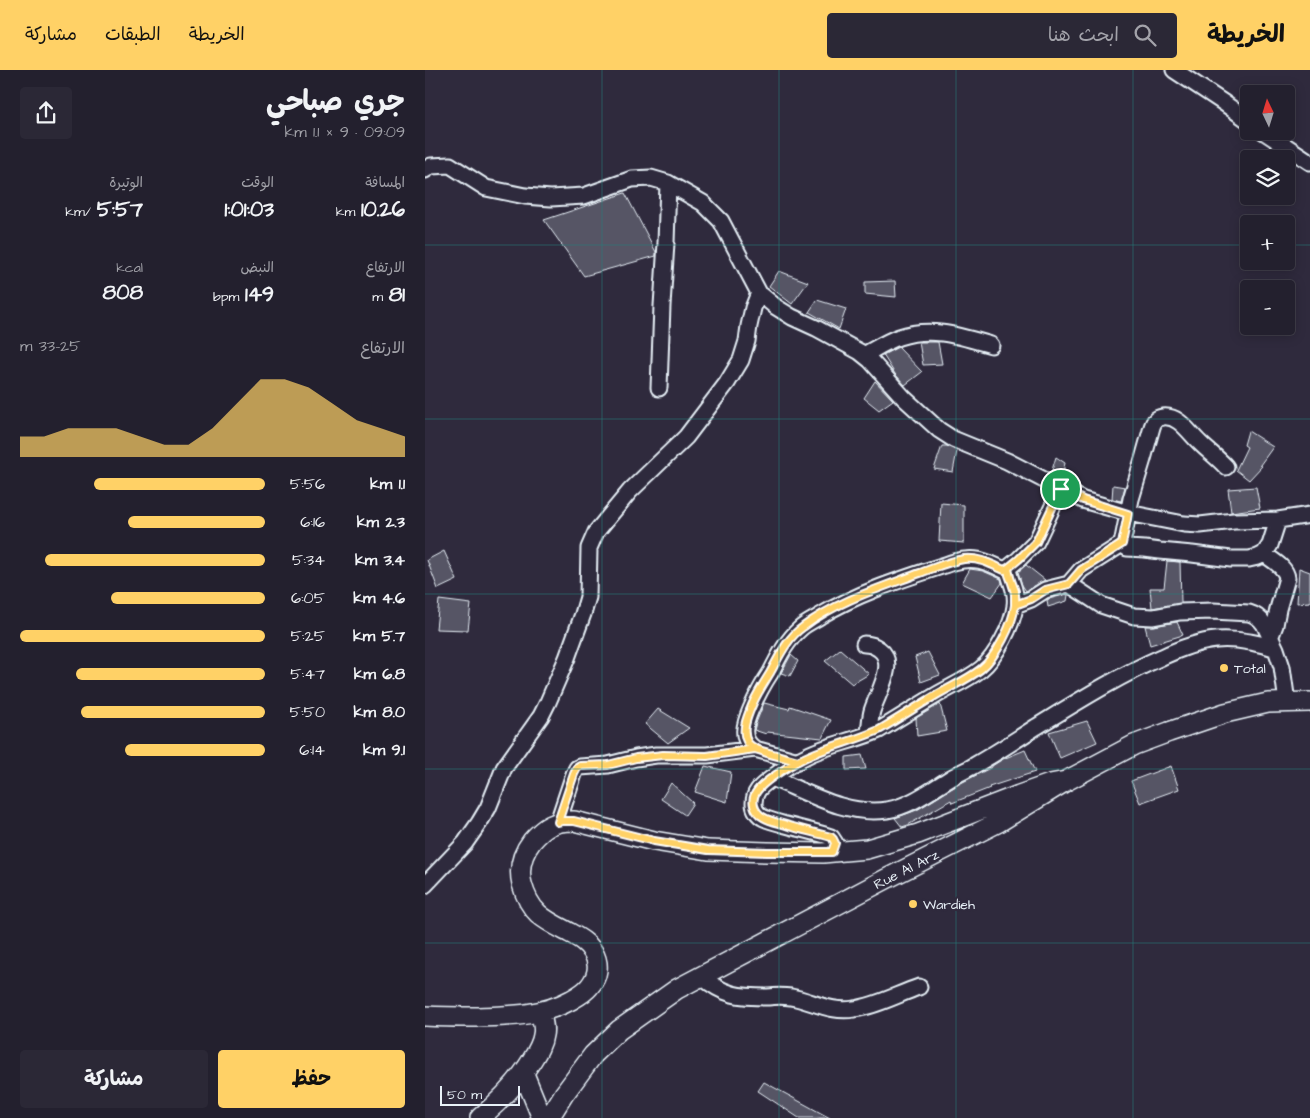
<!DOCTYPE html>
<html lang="ar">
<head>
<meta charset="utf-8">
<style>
  body { margin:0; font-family:"Architects Daughter","Playpen Sans Arabic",sans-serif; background:#2b2836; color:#f1f3f6; direction:rtl; height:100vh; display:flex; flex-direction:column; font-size:19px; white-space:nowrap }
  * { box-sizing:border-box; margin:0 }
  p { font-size:16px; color:#a3a3aa }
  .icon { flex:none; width:28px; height:28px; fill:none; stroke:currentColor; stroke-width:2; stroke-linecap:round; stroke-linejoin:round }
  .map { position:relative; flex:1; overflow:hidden; direction:ltr }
  .sheet { display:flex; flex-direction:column; background:#23202e; width:425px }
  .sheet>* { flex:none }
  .needle { width:32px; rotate:356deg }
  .tools { position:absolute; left:815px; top:15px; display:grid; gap:10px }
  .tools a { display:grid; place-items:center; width:55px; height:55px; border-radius:5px; background:#23202e; box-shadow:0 2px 12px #0003,0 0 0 1px #403e4a; font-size:25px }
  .scale { position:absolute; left:15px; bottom:12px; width:80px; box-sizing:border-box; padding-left:5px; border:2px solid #e8f1f8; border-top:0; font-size:14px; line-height:18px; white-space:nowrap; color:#e8f1f8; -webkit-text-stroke:4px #2f2a3d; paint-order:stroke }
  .pin { position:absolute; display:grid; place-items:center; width:42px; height:42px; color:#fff; margin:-21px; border:2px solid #fff; border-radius:50%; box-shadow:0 1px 5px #0007 }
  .round { display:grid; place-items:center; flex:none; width:52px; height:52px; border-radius:5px; background:#2b2836 }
  .summary { display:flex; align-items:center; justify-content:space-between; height:85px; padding:0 20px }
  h1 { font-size:28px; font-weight:700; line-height:38px }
  .stats { display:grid; grid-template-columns:repeat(3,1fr); gap:8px; height:85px; padding:5px 20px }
  .stats div { display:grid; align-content:center }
  .stats b { font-size:21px; font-weight:700 }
  .stats small { font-size:14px; font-weight:400 }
  .stats p { font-size:14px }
  .chart { height:140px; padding:10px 20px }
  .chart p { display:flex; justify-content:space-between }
  .chart svg { width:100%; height:90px; margin-top:5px; fill:#ffd166; opacity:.7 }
  .cta { display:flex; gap:10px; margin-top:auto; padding:10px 20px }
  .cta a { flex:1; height:58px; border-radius:5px; background:#ffd166; color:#111; font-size:20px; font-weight:700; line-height:58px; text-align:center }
  .cta a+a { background:#2b2836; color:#f1f3f6 }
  ul { padding:0 20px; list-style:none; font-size:16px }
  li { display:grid; grid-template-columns:80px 60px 1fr; align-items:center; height:38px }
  li i { height:12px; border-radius:6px; background:#ffd166 }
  header { display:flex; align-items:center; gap:30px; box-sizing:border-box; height:70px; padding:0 25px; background:#ffd166; color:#111 }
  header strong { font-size:24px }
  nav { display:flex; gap:28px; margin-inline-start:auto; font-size:18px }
  .search { width:350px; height:45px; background:#2b2836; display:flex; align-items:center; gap:12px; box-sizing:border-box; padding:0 18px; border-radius:5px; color:#a3a3aa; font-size:19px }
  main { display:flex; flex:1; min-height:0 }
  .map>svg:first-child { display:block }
  .building { fill:#575565; stroke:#e8f1f8 }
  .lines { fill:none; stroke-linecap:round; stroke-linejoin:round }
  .minor-casing { stroke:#e8f1f8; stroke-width:19 }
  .major-casing { stroke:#e8f1f8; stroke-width:22 }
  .minor { stroke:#2f2a3d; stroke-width:15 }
  .major { stroke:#2f2a3d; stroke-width:19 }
  .route-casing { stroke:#fff; stroke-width:10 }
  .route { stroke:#ffd166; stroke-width:6 }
  .grid { fill:none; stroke:#25827c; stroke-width:1; stroke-opacity:0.55 }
  .poi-dot { fill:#ffd166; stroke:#2f2a3d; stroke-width:2 }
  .labels { text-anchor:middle; stroke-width:4.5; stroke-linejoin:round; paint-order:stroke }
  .poi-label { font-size:14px; fill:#e8f1f8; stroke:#2f2a3d; text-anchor:start }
  .street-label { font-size:14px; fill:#e8f1f8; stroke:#2f2a3d }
</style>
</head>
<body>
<header>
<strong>الخريطة</strong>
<div class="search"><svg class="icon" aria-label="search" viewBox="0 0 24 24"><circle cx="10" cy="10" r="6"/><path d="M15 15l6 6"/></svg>ابحث هنا</div>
<nav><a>الخريطة</a><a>الطبقات</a><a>مشاركة</a></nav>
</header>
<main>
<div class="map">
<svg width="885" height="1048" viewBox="0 0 885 1048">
  <rect width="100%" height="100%" fill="#2f2a3d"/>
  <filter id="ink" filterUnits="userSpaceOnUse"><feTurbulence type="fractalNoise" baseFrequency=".02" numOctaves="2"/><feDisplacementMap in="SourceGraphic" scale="10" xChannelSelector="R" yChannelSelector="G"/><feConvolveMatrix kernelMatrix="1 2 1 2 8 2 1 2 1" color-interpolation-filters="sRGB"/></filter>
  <g filter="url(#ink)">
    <path class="building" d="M 200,123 L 231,182 L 231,186 L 159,206 L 119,150 Z
      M 354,201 L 383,212 L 367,234 L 344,216 Z
      M 470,211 L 471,227 L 440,224 L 440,212 Z
      M 392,230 L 421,239 L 414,259 L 384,242 Z
      M 494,272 L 513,272 L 517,294 L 498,295 Z
      M 473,277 L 497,302 L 480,315 L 470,304 L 458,285 Z
      M 450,311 L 468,330 L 454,340 L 439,328 Z
      M 823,361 L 848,377 L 835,395 L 837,396 L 824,410 L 811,400 L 822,377 L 819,375 Z
      M 517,376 L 522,376 L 532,381 L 528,402 L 509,399 Z
      M 631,387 L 640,393 L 637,407 L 627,400 Z
      M 688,415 L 700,417 L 696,431 L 687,429 Z
      M 831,417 L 835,438 L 806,442 L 803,419 Z
      M 516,433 L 539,435 L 539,473 L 514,471 Z
      M 19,481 L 32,510 L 13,519 L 2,490 Z
      M 742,491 L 755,492 L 756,533 L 727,538 L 725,518 L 739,518 Z
      M 601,495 L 620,510 L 601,521 L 597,515 L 593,502 Z
      M 874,498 L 885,502 L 885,532 L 872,533 Z
      M 545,499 L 558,501 L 576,509 L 577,513 L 567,527 L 537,513 Z
      M 642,524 L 643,525 L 642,531 L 623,537 L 622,530 L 624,529 Z
      M 14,530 L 46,534 L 43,560 L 11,559 Z
      M 752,552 L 758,565 L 725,575 L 720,556 L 729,556 Z
      M 415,579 L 444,604 L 427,614 L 400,591 Z
      M 503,582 L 515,605 L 496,612 L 490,587 Z
      M 366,585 L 373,591 L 365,606 L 356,603 Z
      M 339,633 L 364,639 L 365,636 L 406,650 L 397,668 L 342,662 L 341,664 L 329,660 L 331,653 Z
      M 515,634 L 522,661 L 492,666 L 491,648 Z
      M 233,639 L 264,658 L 243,673 L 220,654 Z
      M 662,651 L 672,672 L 635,688 L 624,662 Z
      M 600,680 L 610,702 L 564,717 L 565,718 L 527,733 L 526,730 L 483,755 L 477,757 L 470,748 L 492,740 L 534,714 L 567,697 L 567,696 L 578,689 Z
      M 437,685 L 441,699 L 421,700 L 421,687 Z
      M 280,696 L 306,702 L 302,732 L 270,722 Z
      M 746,696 L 754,719 L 715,733 L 706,711 Z
      M 246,713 L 268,733 L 260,745 L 236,729 Z
      M 339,1012 L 405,1048 L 374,1048 L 333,1021 Z"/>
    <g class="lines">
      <g class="minor-casing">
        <path id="minor" d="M 749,0 L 799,33 L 824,51
          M 838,61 L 885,92
          M 0,100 L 6,96 L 25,95 L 61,118 L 100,126 L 126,128 L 159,126 L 207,109 L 226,108 L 243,113 L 278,133 L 296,151 L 334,223 L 328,238 L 324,256 L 322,271 L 316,290 L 302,313 L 261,367 L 205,421 L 171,462 L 164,478 L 163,527 L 158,544 L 142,588 L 123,632 L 116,646 L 79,698 L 63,738 L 54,753 L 40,773 L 0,815
          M 334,223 L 351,237 L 367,247 L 391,258 L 435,282 L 445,290 L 479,328 L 514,360 L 528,369 L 582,391 L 658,430 L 703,443 L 759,454 L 775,455 L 809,451 L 853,450 L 885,445
          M 439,285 C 450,279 462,271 474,267 C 506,256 535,266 566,275
          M 234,318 L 237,236 L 241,173 L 243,113
          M 697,474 L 706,429 L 718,389 L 727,357 C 729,351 731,348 738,347 C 754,345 764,363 775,373 C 784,382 793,388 801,397
          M 839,484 L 845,475 L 853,450
          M 644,514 L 676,535 L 709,546 L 728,547 L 755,542 L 788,541 L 824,543 C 831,545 835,548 839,554 L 851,579 L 857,597 L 862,632
          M 590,535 L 606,529 L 620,520 L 644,514 L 656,500 L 697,474 L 702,478 L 720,479 L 735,481 L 767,484 L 806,489 L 824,489 L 833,487 L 839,484 C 847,490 861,497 862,508 L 853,539 L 850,555 L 845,568
          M 439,574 C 445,574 449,575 454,579 C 473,592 452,624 447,641 C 445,648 445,656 444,664
          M 373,691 L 330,679 C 314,669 320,653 326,639 C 332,625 338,614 346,602 C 354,586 362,570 376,558 C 382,553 389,550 395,546 C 436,521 484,507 529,492 C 549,486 561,491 579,500 L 583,498 L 594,489 L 611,472 L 636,419
          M 347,708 C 384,723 421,746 462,740 C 486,736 506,720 526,708 C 534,703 542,700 550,695 C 571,683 591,670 611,657 C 652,632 693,606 737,587 C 754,579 772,572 791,570 C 803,569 814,570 825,572 C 834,574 843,575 851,579
          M 133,752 L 149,704 L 152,698 L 155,697 L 183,695 L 211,688 L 231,685 L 282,685 L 330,679
          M 407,782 L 410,773 L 406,767 C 391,762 376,759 361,755 C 354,753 346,751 339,748 C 333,745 329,739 329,733 C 329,722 335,717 343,711 C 355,701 370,691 385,684 C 407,674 432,670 454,660 C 473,649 491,637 510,626 C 525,617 542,610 556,599 C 571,587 588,554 590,536 C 592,519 585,513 583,498
          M 276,906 C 299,926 314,927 343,927 C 351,926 359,926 366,927 C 388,931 406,943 429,939 C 452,936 473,924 494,917"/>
      </g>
      <g class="major-casing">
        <path id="major" d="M 0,946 C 18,947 35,947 53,947 C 85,946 117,946 146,930 C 153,926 159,923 164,917 C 173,907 175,894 168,882 C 163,873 154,868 145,863 C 120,850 105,844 97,814 C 93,798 97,784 107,771 C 120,756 129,751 149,751 L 229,771 L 283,780 L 342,782 L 398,783 L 419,781 L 442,779 L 493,764 L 594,725 L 625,714 L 641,711
          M 99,1004 L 117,1048
          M 55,1048 C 75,1031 93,1013 107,990 C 112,982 117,974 118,965 C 120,957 117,950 115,942
          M 124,1048 L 139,1024 L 168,985 L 194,960 L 252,919 L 461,809 L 574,752 L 641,711 L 709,675 L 744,662 L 800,643 L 843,633 L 885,632"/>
      </g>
      <use href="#minor" class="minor"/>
      <use href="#major" class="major"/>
    </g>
  </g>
  <g class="lines" filter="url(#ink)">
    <g class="route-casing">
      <path id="route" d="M 636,419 L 611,472 L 594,489 L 583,498 C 585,513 592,519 590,535 C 588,554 571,587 556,599 C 542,610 525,617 510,626 C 491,637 473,649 454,660 C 427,672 399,677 373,691 L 330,679 L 282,686 L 238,685 L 211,688 L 183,695 L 155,696 L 152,698 L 149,704 L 133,752 L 137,751 L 149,751 L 229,771 L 283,780 L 342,782 L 407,782 L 410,773 L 408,769 L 406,767 C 392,763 378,760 364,756 C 356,753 346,752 338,747 C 329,742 325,730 332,721 C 340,710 361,698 373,691 C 361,688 330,682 323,673 C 315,661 323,645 328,633 C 333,622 339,613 345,603 C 354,587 362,568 378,557 C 412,531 455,518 495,503 C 509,498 524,491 539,489 C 553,487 566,494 579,500 L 583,498 L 584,505 L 590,521 L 590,535 L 606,529 L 620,520 L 644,514 L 656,500 L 697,474 L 703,444 L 658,430 L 636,419"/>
    </g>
    <use href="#route" class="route"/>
  </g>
  <path class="grid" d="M 177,0 L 177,1048M 354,0 L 354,1048M 531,0 L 531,1048M 708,0 L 708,1048M 0,175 L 824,175M 861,175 L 885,175M 0,349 L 885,349M 0,524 L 885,524M 0,699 L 885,699M 0,873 L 885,873"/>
  <g class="poi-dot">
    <circle cx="799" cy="598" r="5"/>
    <circle cx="488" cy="834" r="5"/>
  </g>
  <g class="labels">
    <g class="poi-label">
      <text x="809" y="603">Total</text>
      <text x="498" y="839">Wardieh</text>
    </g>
    <g class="street-label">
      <text transform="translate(481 799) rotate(-27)" y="5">Rue Al Arz</text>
    </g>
  </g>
</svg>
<div class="tools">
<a><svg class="needle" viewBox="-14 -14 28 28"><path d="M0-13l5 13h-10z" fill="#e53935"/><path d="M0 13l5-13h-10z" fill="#a3a3aa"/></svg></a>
<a><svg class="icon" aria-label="layers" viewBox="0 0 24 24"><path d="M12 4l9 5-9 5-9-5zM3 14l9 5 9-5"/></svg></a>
<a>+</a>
<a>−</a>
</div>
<div class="scale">50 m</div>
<div class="pin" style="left:636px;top:419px;background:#1e9e55"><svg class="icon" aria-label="arrive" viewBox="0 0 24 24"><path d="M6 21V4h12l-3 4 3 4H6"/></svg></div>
</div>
<section class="sheet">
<div class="summary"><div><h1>جري صباحي</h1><p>09:09 · 9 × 1.1 km</p></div><a class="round"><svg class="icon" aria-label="share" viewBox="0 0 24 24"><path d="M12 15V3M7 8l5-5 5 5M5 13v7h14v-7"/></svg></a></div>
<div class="stats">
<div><p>المسافة</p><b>10.26<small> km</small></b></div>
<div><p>الوقت</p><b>1:01:03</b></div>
<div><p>الوتيرة</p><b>5:57<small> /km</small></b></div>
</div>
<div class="stats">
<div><p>الارتفاع</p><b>81<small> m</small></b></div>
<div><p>النبض</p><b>149<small> bpm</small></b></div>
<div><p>kcal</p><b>808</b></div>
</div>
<div class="chart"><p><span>الارتفاع</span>25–33 m</p>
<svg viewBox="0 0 160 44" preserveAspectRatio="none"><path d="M0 44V34L10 34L20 30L30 30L40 30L50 34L60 38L70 38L80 30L90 18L100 6L110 6L120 10L130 18L140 26L150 30L160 34V44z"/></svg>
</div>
<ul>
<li><b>1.1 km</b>5:56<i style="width:70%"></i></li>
<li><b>2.3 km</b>6:16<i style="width:56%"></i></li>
<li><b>3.4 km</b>5:34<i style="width:90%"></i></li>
<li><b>4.6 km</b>6:05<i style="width:63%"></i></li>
<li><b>5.7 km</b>5:25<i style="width:100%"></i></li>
<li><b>6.8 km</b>5:47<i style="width:77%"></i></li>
<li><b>8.0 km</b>5:50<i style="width:75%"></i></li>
<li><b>9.1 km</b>6:14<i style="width:57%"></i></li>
</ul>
<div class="cta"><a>حفظ</a><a>مشاركة</a></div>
</section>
</main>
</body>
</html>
